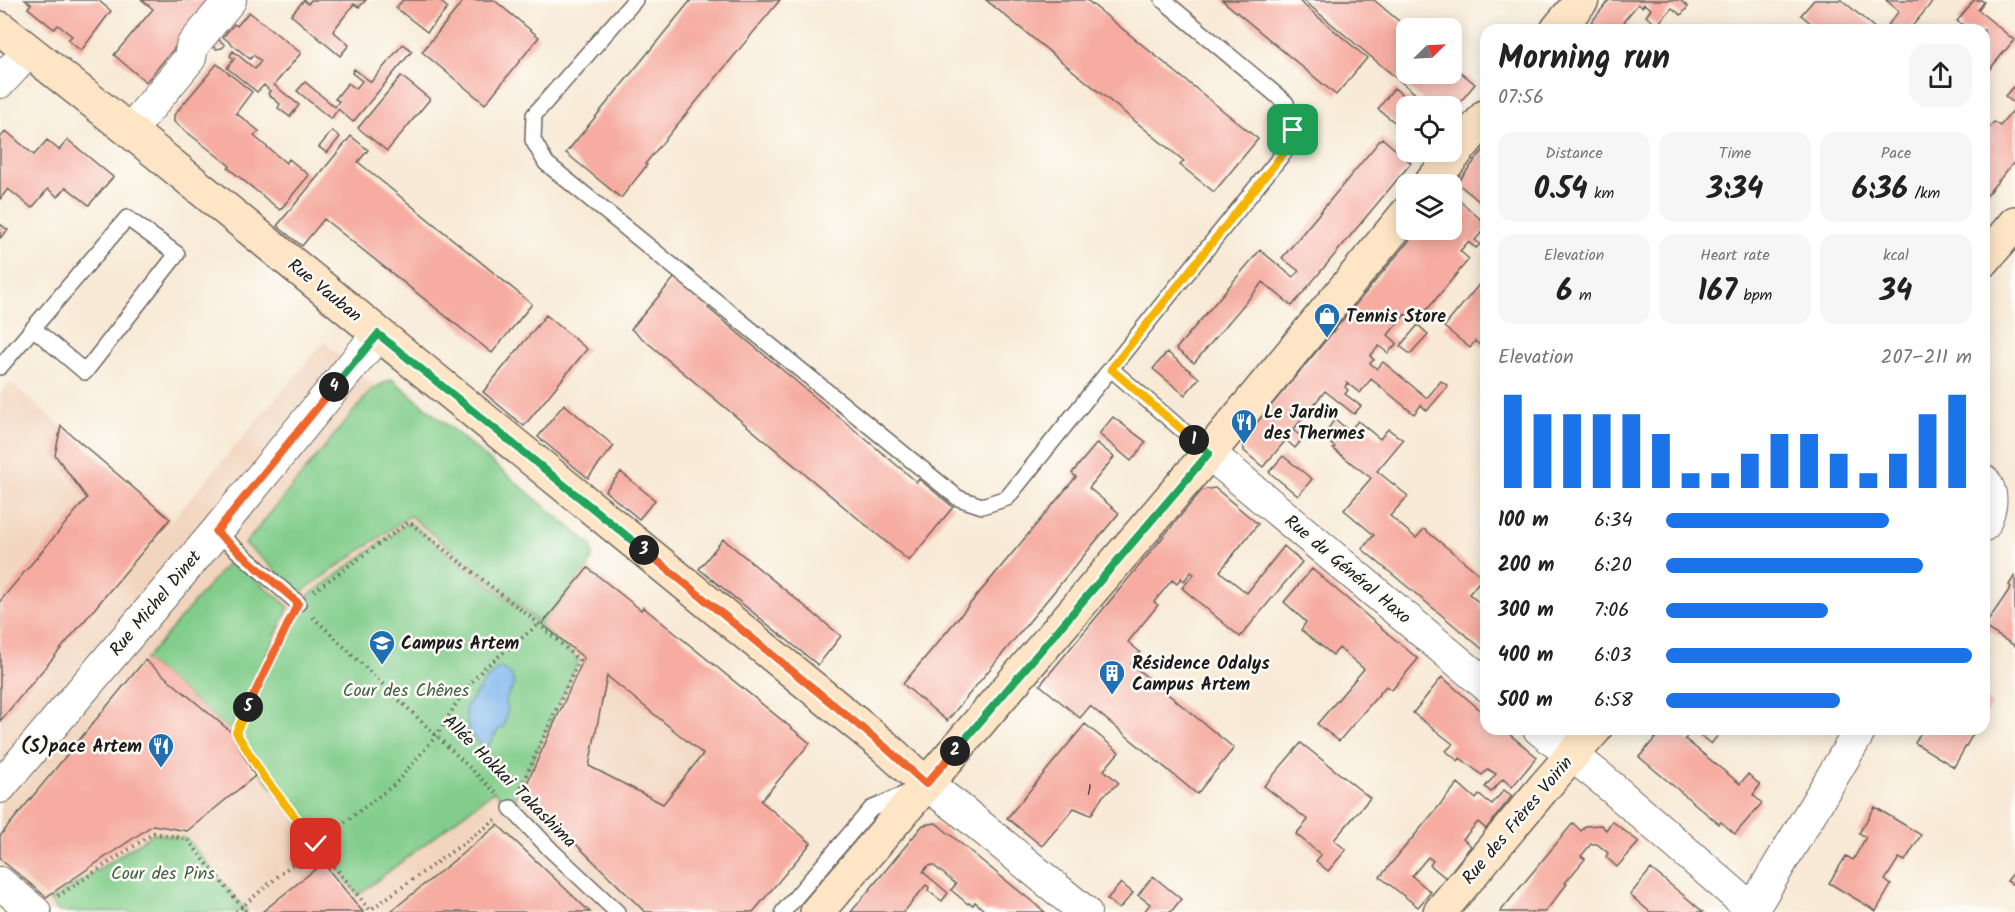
<!DOCTYPE html>
<html lang="en">
<head>
<meta charset="utf-8">
<style>
  body { margin:0; font-family:Kalam,sans-serif; background:#f6f6f6; color:#222; height:100vh; display:flex; flex-direction:column; font-size:22px; white-space:nowrap }
  * { box-sizing:border-box; margin:0 }
  p { font-size:20px; color:#767676 }
  .icon { flex:none; width:33px; height:33px; fill:none; stroke:currentColor; stroke-width:2; stroke-linecap:round; stroke-linejoin:round }
  .map { position:relative; flex:1; overflow:hidden }
  .sheet { position:absolute; left:1480px; top:24px; width:510px; height:711px; display:flex; flex-direction:column; background:#fff; border-radius:18px; box-shadow:0 3px 15px #0003 }
  .sheet>* { flex:none }
  .needle { width:39px; rotate:66deg }
  .tools { position:absolute; left:1396px; top:18px; display:grid; gap:12px }
  .tools a { display:grid; place-items:center; width:66px; height:66px; border-radius:12px; background:#fff; box-shadow:0 3px 15px #0003; font-size:30px }
  .pin { position:absolute; display:grid; place-items:center; width:51px; height:51px; color:#fff; margin:-26px; border-radius:12px; box-shadow:0 3px 9px #0006 }
  .km { position:absolute; width:30px; height:30px; margin:-15px; border-radius:50%; background:#222; color:#fff; font-size:16px; line-height:30px; text-align:center }
  .round { display:grid; place-items:center; flex:none; width:63px; height:63px; border-radius:18px; background:#f6f6f6 }
  .summary { display:flex; align-items:center; justify-content:space-between; height:102px; padding:0 18px }
  h1 { font-size:33px; font-weight:800; line-height:45px }
  .figures { display:grid; grid-template-columns:repeat(3,1fr); gap:9px; height:102px; padding:6px 18px }
  .figures div { display:grid; align-content:center; border-radius:15px; background:#f6f6f6; text-align:center }
  .figures b { font-size:30px; font-weight:800 }
  .figures small { font-size:16px; font-weight:400 }
  .figures p { font-size:16px }
  .chart { height:168px; padding:12px 18px }
  .chart p { display:flex; justify-content:space-between }
  .chart svg { width:100%; height:108px; margin-top:6px; stroke:#1a73e8; stroke-width:6 }
  ul { padding:0 18px; list-style:none; font-size:20px }
  li { display:grid; grid-template-columns:96px 72px 1fr; align-items:center; height:45px }
  li i { height:15px; border-radius:8px; background:#1a73e8 }
  .map>svg:first-child { display:block }
  .built { fill:#f2d5be }
  .green { fill:#82cd8b; stroke:#4f7454; stroke-width:1.5 }
  .water { fill:#7ab5ec; stroke:#4b6884; stroke-width:1.5 }
  .building { fill:#f6aca0; fill-rule:evenodd }
  .lines { fill:none; stroke-linecap:round; stroke-linejoin:round }
  .lane-casing { stroke:#69645d; stroke-width:18 }
  .street-casing { stroke:#69645d; stroke-width:34 }
  .secondary-casing { stroke:#69645d; stroke-width:36 }
  .path { stroke:#69645d; stroke-width:4; stroke-dasharray:1.5 4.5; stroke-linecap:butt }
  .lane { stroke:#fff; stroke-width:15 }
  .street { stroke:#fff; stroke-width:32 }
  .secondary { stroke:#fee5c5; stroke-width:33 }
  .split-1-casing { stroke:#fff; stroke-width:12 }
  .split-2-casing { stroke:#fff; stroke-width:12 }
  .split-3-casing { stroke:#fff; stroke-width:12 }
  .split-4-casing { stroke:#fff; stroke-width:12 }
  .split-5-casing { stroke:#fff; stroke-width:12 }
  .split-6-casing { stroke:#fff; stroke-width:12 }
  .split-1 { stroke:#f5b400; stroke-width:8 }
  .split-2 { stroke:#22a559; stroke-width:8 }
  .split-3 { stroke:#f0652b; stroke-width:8 }
  .split-4 { stroke:#22a559; stroke-width:8 }
  .split-5 { stroke:#f0652b; stroke-width:8 }
  .split-6 { stroke:#f5b400; stroke-width:8 }
  .labels { text-anchor:middle; stroke-width:5; stroke-linejoin:round; paint-order:stroke }
  .number-label { font-size:15px; fill:#52403d }
  .street-label { font-size:18px; fill:#1c1c1c; stroke:#fdfcf7 }
  .poi-label { font-size:18px; font-weight:bold; fill:#1c1c1c; stroke:#fdfcf7; text-anchor:start }
  .park-label { font-size:18px; fill:#456348; stroke:#fdfcf7 }
</style>
</head>
<body>
<div class="map">
<svg width="2015" height="912" viewBox="0 0 2015 912">
  <rect width="100%" height="100%" fill="#fdfcf7"/>
  <filter id="ink" filterUnits="userSpaceOnUse"><feTurbulence type="fractalNoise" baseFrequency=".0167" numOctaves="2"/><feDisplacementMap in="SourceGraphic" scale="12" xChannelSelector="R" yChannelSelector="G"/><feConvolveMatrix kernelMatrix="1 2 1 2 8 2 1 2 1" color-interpolation-filters="sRGB"/></filter>
  <filter id="wash" filterUnits="userSpaceOnUse"><feTurbulence type="fractalNoise" baseFrequency=".008" numOctaves="4" result="noise"/><feDisplacementMap in="SourceGraphic" scale="24" xChannelSelector="R" yChannelSelector="G"/><feGaussianBlur stdDeviation="1.35" result="paint"/><feColorMatrix in="noise" values="0 0 0 0 0 0 0 0 0 0 0 0 0 0 0 0 0 1.4 0 .05"/><feComposite in="paint" operator="in"/></filter>
  <g filter="url(#wash)">
    <rect width="100%" height="100%" fill="#f8ead6"/>
    <path class="built" d="M 324,342 L 588,568 L 641,610 L 643,607 L 810,743 L 761,801 L 811,843 L 753,912 L 0,912 L 0,722 Z
      M 10,382 L 170,519 L 0,721 L 0,394 Z"/>
    <path class="green" d="M 392,379 L 591,545 L 593,554 L 588,568 L 542,624 L 410,516 L 301,592 L 245,544 L 372,389 Z
      M 409,522 L 539,624 L 579,660 L 511,808 L 494,791 L 358,895 L 263,776 L 236,732 L 298,603 Z
      M 231,559 L 289,607 L 230,731 L 145,660 Z
      M 154,833 L 187,839 L 247,912 L 59,912 L 50,901 Z"/>
    <path class="water" d="M 500,667 L 512,676 L 514,686 L 507,696 L 506,704 L 508,708 L 503,728 L 499,728 L 486,749 L 469,733 L 465,708 L 486,680 Z"/>
    <g id="blocks">
      <path class="building" d="M 25,0 L 98,0 L 111,11 L 81,51 L 68,40 L 72,36 L 58,25 L 54,29 L 28,8 L 31,4 Z
        M 142,0 L 207,0 L 211,4 L 146,82 L 114,55 L 153,9 Z
        M 304,0 L 308,4 L 311,0 L 366,0 L 359,7 L 354,4 L 333,31 L 349,45 L 340,56 L 291,15 Z
        M 403,0 L 443,0 L 441,2 L 448,8 L 427,32 L 396,8 Z
        M 464,0 L 494,0 L 539,37 L 485,104 L 422,52 Z
        M 691,0 L 780,0 L 645,164 L 647,165 L 621,198 L 566,153 Z
        M 986,0 L 1087,0 L 1258,139 L 1214,192 L 1180,165 L 1184,161 Z
        M 1222,0 L 1298,0 L 1367,58 L 1336,95 Z
        M 1303,0 L 1374,0 L 1407,28 L 1407,74 L 1452,74 L 1452,65 L 1475,84 L 1452,112 L 1452,106 L 1430,106 Z
        M 1609,0 L 1680,0 L 1688,7 L 1681,15 L 1672,8 L 1657,25 L 1646,16 L 1651,9 L 1644,4 L 1642,7 L 1638,4 L 1624,21 L 1633,30 L 1585,30 Z
        M 1814,0 L 1842,0 L 1877,30 L 1819,30 L 1801,15 Z
        M 1886,0 L 1934,0 L 1909,30 L 1884,30 L 1899,11 Z
        M 1974,0 L 1981,0 L 1984,2 L 1978,10 L 2014,40 L 1984,76 L 1984,30 L 1960,30 L 1963,25 L 1957,21 Z
        M 249,12 L 301,53 L 274,85 L 299,105 L 290,117 L 278,108 L 280,104 L 268,94 L 270,91 L 264,85 L 257,92 L 227,68 L 234,59 L 230,56 L 233,51 L 255,69 L 261,61 L 253,55 L 250,59 L 223,37 L 234,24 L 237,26 Z
        M 216,37 L 225,45 L 222,48 L 216,49 L 211,44 Z
        M 403,44 L 412,51 L 353,122 L 338,109 L 331,119 L 297,91 L 305,82 L 335,107 L 339,101 L 335,99 L 348,83 L 356,89 L 362,81 L 352,73 L 354,69 L 371,82 Z
        M 217,64 L 252,92 L 236,113 L 259,131 L 254,136 L 286,163 L 289,159 L 309,175 L 280,210 L 228,168 L 230,166 L 174,122 L 174,115 Z
        M 401,76 L 430,99 L 387,151 L 358,128 Z
        M 2013,87 L 2015,89 L 2015,104 L 2005,96 Z
        M 1394,88 L 1417,106 L 1407,106 L 1407,132 L 1378,109 Z
        M 2015,108 L 2015,161 L 1984,198 L 1984,134 L 1994,122 L 2000,126 Z
        M 6,131 L 34,155 L 47,140 L 59,150 L 68,140 L 113,177 L 89,205 L 66,187 L 58,197 L 48,189 L 32,208 L 8,189 L 0,199 L 0,138 Z
        M 332,131 L 340,137 L 327,153 L 319,147 Z
        M 351,136 L 368,150 L 358,162 L 532,304 L 492,353 L 324,219 L 302,246 L 277,226 Z
        M 1382,138 L 1411,163 L 1292,306 L 1263,282 L 1194,363 L 1176,349 L 1260,250 L 1293,277 L 1299,271 L 1282,258 Z
        M 1486,147 L 1486,207 L 1457,183 Z
        M 1452,194 L 1486,224 L 1486,236 L 1482,232 L 1475,240 L 1480,244 L 1476,248 L 1468,242 L 1460,251 L 1469,259 L 1416,323 L 1405,314 L 1388,335 L 1397,343 L 1388,353 L 1379,346 L 1370,356 L 1374,360 L 1370,363 L 1377,369 L 1383,362 L 1427,398 L 1441,381 L 1448,386 L 1427,411 L 1421,405 L 1414,414 L 1371,379 L 1360,393 L 1347,383 L 1345,387 L 1348,390 L 1345,394 L 1361,406 L 1354,414 L 1325,391 L 1293,430 L 1303,438 L 1295,448 L 1286,440 L 1263,467 L 1244,451 L 1244,438 L 1418,230 L 1452,230 Z
        M 0,224 L 8,230 L 0,238 Z
        M 1486,276 L 1486,350 L 1475,341 L 1470,348 L 1444,327 Z
        M 675,277 L 710,304 L 708,308 L 917,482 L 919,479 L 953,507 L 909,561 L 631,329 Z
        M 546,315 L 587,349 L 524,426 L 483,392 Z
        M 1418,325 L 1428,334 L 1410,354 L 1400,346 Z
        M 1167,352 L 1199,378 L 1185,395 L 1153,369 Z
        M 564,404 L 614,446 L 588,478 L 538,437 Z
        M 1113,417 L 1146,442 L 1131,461 L 1099,434 Z
        M 1335,419 L 1349,431 L 1358,421 L 1380,439 L 1388,429 L 1403,440 L 1377,471 L 1408,496 L 1390,516 L 1416,538 L 1424,529 L 1483,577 L 1469,594 L 1483,606 L 1480,609 L 1486,614 L 1486,652 L 1362,549 L 1374,535 L 1344,510 L 1371,478 L 1333,449 L 1335,447 L 1325,439 L 1327,436 L 1324,434 Z
        M 61,426 L 170,519 L 0,721 L 0,601 L 87,498 L 55,455 Z
        M 1097,443 L 1114,457 L 1089,488 L 1119,513 L 947,721 L 903,684 L 1076,477 L 1072,473 Z
        M 1283,456 L 1312,479 L 1298,496 L 1269,472 Z
        M 621,472 L 655,500 L 639,519 L 605,491 Z
        M 1215,488 L 1258,524 L 1220,571 L 1223,574 L 1247,593 L 1284,546 L 1302,562 L 1240,637 L 1182,588 L 1194,574 L 1191,572 L 1184,581 L 1181,578 L 1177,584 L 1172,580 L 1154,602 L 1158,605 L 1128,642 L 1140,652 L 1131,664 L 1234,748 L 1197,794 L 1090,706 L 1080,718 L 1040,685 L 1202,490 Z
        M 723,539 L 841,636 L 818,665 L 699,569 Z
        M 588,568 L 641,610 L 643,607 L 810,743 L 761,801 L 811,843 L 753,912 L 645,912 L 523,792 L 584,658 L 542,624 ZM 607,676 L 703,754 L 663,804 L 589,766 Z
        M 1312,569 L 1418,659 L 1392,690 L 1386,686 L 1339,741 L 1317,724 L 1364,669 L 1339,648 L 1333,655 L 1301,630 L 1306,622 L 1284,602 Z
        M 2015,575 L 2015,646 L 1984,627 L 2011,587 L 2009,585 Z
        M 145,660 L 230,731 L 255,776 L 187,831 L 153,825 L 46,897 L 0,859 L 0,836 Z
        M 1442,677 L 1486,715 L 1486,729 L 1503,729 L 1537,757 L 1512,787 L 1503,779 L 1491,792 L 1485,787 L 1496,774 L 1488,769 L 1482,775 L 1460,758 L 1458,761 L 1446,751 L 1453,744 L 1413,713 Z
        M 1984,699 L 1992,704 L 1984,716 Z
        M 1085,724 L 1119,752 L 1104,770 L 1119,783 L 1103,796 L 1091,815 L 1074,808 L 1042,846 L 1007,818 Z
        M 1663,729 L 1692,729 L 1685,739 L 1740,784 L 1748,774 L 1760,785 L 1753,795 L 1762,803 L 1735,834 L 1721,822 L 1719,824 L 1639,757 Z
        M 1692,729 L 1723,729 L 1711,744 Z
        M 1923,729 L 1976,729 L 1954,767 L 1915,743 Z
        M 1301,743 L 1370,798 L 1334,840 L 1346,850 L 1328,871 L 1316,861 L 1321,855 L 1296,834 L 1308,820 L 1264,786 Z
        M 1458,783 L 1476,799 L 1479,795 L 1492,804 L 1504,790 L 1512,796 L 1486,829 L 1478,822 L 1463,839 L 1471,846 L 1446,878 L 1430,865 L 1433,861 L 1428,857 L 1412,876 L 1431,892 L 1418,907 L 1380,877 Z
        M 1875,807 L 1921,835 L 1905,861 L 1899,858 L 1885,880 L 1891,885 L 1876,911 L 1829,883 L 1846,856 L 1853,860 L 1866,837 L 1859,833 Z
        M 1612,821 L 1639,842 L 1617,867 L 1606,857 L 1608,853 L 1597,844 L 1591,844 L 1581,856 L 1585,859 L 1565,883 L 1567,884 L 1545,912 L 1500,912 L 1573,823 L 1581,831 L 1585,826 L 1601,825 L 1606,830 Z
        M 936,823 L 998,874 L 1045,912 L 986,912 L 975,902 L 973,905 L 969,903 L 968,904 L 951,890 L 956,884 L 933,865 L 928,866 L 923,872 L 948,893 L 942,901 L 928,891 L 929,887 L 926,885 L 904,912 L 851,912 L 923,825 Z
        M 498,825 L 590,912 L 390,912 Z
        M 323,863 L 363,912 L 262,912 Z
        M 1651,869 L 1688,899 L 1703,912 L 1650,912 L 1630,895 Z
        M 2013,873 L 2015,874 L 2015,886 L 2007,881 Z
        M 1153,876 L 1181,899 L 1171,912 L 1144,912 L 1150,904 L 1138,895 Z
        M 1121,883 L 1133,893 L 1119,909 L 1107,899 Z"/>
    </g>
  </g>
  <g filter="url(#ink)">
    <use href="#blocks" fill-opacity="0" stroke="#69645d" stroke-width="1.5"/>
    <g class="lines">
      <g class="lane-casing">
        <path id="lane" d="M 635,0 L 534,115 L 533,140 L 546,163 L 958,498 L 982,506 L 1007,498 L 1286,150 L 1293,130 L 1286,103 L 1163,0
          M 0,367 L 127,218 L 177,254 L 85,372 L 33,328
          M 1111,369 L 1209,453
          M 216,532 L 298,603
          M 511,808 L 551,850 L 617,912
          M 783,912 L 871,809 L 907,793"/>
      </g>
      <g class="street-casing">
        <path id="street" d="M 0,82 L 29,51
          M 130,131 L 190,58 L 192,46 L 230,0
          M 1209,453 L 1486,685
          M 1984,481 C 1995,495 1990,510 1984,525
          M 1539,729 L 1602,779 L 1755,912
          M 926,784 L 957,807 L 1085,912
          M 0,787 L 216,532 L 378,334
          M 0,883 L 35,912
          M 1751,912 L 1861,729"/>
      </g>
      <g class="secondary-casing">
        <path id="secondary" d="M 0,28 L 130,131 L 884,746 L 926,784
          M 1557,30 L 1582,0
          M 1430,184 L 1486,116
          M 1984,260 L 2015,223
          M 817,912 L 1209,453 L 1407,213
          M 1440,912 L 1545,786 L 1595,729"/>
      </g>
      <path class="path" d="M 314,591 L 409,522 L 539,624 L 579,660 L 520,789
        M 313,617 L 496,793
        M 496,820 L 370,910 L 316,844 L 395,784 L 437,735 L 464,691 L 484,668 L 539,624
        M 58,896 L 154,833 L 187,839 L 246,912
        M 236,912 L 316,844 L 263,776 L 236,732 L 289,622"/>
      <use href="#lane" class="lane"/>
      <use href="#street" class="street"/>
      <use href="#secondary" class="secondary"/>
    </g>
  </g>
  <g class="lines" filter="url(#ink)">
    <g class="split-1-casing">
      <path id="split-1" d="M 1194,440 L 1111,369 L 1286,150 L 1293,130"/>
    </g>
    <g class="split-2-casing">
      <path id="split-2" d="M 955,751 L 1209,453 L 1194,440"/>
    </g>
    <g class="split-3-casing">
      <path id="split-3" d="M 644,550 L 884,746 L 926,784 L 955,751"/>
    </g>
    <g class="split-4-casing">
      <path id="split-4" d="M 334,387 L 378,334 L 644,550"/>
    </g>
    <g class="split-5-casing">
      <path id="split-5" d="M 248,707 L 298,603 L 216,532 L 334,387"/>
    </g>
    <g class="split-6-casing">
      <path id="split-6" d="M 248,707 L 236,732 L 263,776 L 316,844"/>
    </g>
    <use href="#split-1" class="split-1"/>
    <use href="#split-2" class="split-2"/>
    <use href="#split-3" class="split-3"/>
    <use href="#split-4" class="split-4"/>
    <use href="#split-5" class="split-5"/>
    <use href="#split-6" class="split-6"/>
  </g>
  <defs>
    <g id="shop-pin" transform="scale(1.35)"><path d="M0 17L-7.5 6A9.5 9.5 0 1 1 7.5 6Z" fill="#1f6fb2" stroke="#fdfcf7"/><path d="M-5-2.5h2.3a2.7 3.5 0 0 1 5.4 0H5L5.5 6h-11ZM-1.5-2.5h3a1.5 2.3 0 0 0-3 0Z" fill="#fff"/></g>
    <g id="restaurant-pin" transform="scale(1.35)"><path d="M0 17L-7.5 6A9.5 9.5 0 1 1 7.5 6Z" fill="#1f6fb2" stroke="#fdfcf7"/><path d="M-5-6h1v4h1v-4h1v4h1v-4h1v5L-1.5 .5V6h-2V.5L-5-1ZM5-6V6H3V1.5H1.5Q1.5-4 5-6Z" fill="#fff"/></g>
    <g id="university-pin" transform="scale(1.35)"><path d="M0 17L-7.5 6A9.5 9.5 0 1 1 7.5 6Z" fill="#1f6fb2" stroke="#fdfcf7"/><path d="M0-5L7-2L0 1L-7-2ZM-4 1L0 2.5L4 1V4Q0 6-4 4Z" fill="#fff"/></g>
    <g id="building-pin" transform="scale(1.35)"><path d="M0 17L-7.5 6A9.5 9.5 0 1 1 7.5 6Z" fill="#1f6fb2" stroke="#fdfcf7"/><path d="M-4-6H4V6H1V3H-1V6H-4ZM-2.5-4.3h1.7v1.8h-1.7ZM.8-4.3h1.7v1.8H.8ZM-2.5-1h1.7V.8h-1.7ZM.8-1h1.7V.8H.8Z" fill="#fff"/></g>
  </defs>
  <g fill-rule="evenodd">
    <use href="#shop-pin" x="1327" y="316"/>
    <use href="#restaurant-pin" x="1244" y="422"/>
    <use href="#university-pin" x="382" y="643"/>
    <use href="#building-pin" x="1112" y="673"/>
    <use href="#restaurant-pin" x="161" y="746"/>
  </g>
  <g class="labels">
    <g class="number-label">
      <text x="1089" y="795">1</text>
    </g>
    <g class="street-label">
      <text transform="translate(325 290) rotate(39)" y="6">Rue Vauban</text>
      <text transform="translate(1348 569) rotate(40)" y="6">Rue du Général Haxo</text>
      <text transform="translate(155 603) rotate(-50)" y="6">Rue Michel Dinet</text>
      <text transform="translate(510 781) rotate(45)" y="6">Allée Hokkai Takashima</text>
      <text transform="translate(1517 820) rotate(-50)" y="6">Rue des Frères Voirin</text>
    </g>
    <g class="poi-label">
      <text x="1346" y="322">Tennis Store</text>
      <text x="1264" y="418">Le Jardin<tspan x="1264" dy="21">des Thermes</tspan></text>
      <text x="401" y="649">Campus Artem</text>
      <text x="1132" y="669">Résidence Odalys<tspan x="1132" dy="21">Campus Artem</tspan></text>
      <text x="142" y="752" text-anchor="end">(S)pace Artem</text>
    </g>
    <g class="park-label">
      <text x="406" y="696">Cour des Chênes</text>
      <text x="163" y="879">Cour des Pins</text>
    </g>
  </g>
</svg>
<div class="tools">
<a><svg class="needle" viewBox="-14 -14 28 28"><path d="M0-13l5 13h-10z" fill="#e53935"/><path d="M0 13l5-13h-10z" fill="#767676"/></svg></a>
<a><svg class="icon" aria-label="locate" viewBox="0 0 24 24"><circle cx="12" cy="12" r="6"/><path d="M12 2v4M12 18v4M2 12h4M18 12h4"/></svg></a>
<a><svg class="icon" aria-label="layers" viewBox="0 0 24 24"><path d="M12 4l9 5-9 5-9-5zM3 14l9 5 9-5"/></svg></a>
</div>
<div class="pin" style="left:1293px;top:130px;background:#1e9e55"><svg class="icon" aria-label="arrive" viewBox="0 0 24 24"><path d="M6 21V4h12l-3 4 3 4H6"/></svg></div>
<div class="pin" style="left:316px;top:844px;background:#d93025"><svg class="icon" aria-label="check" viewBox="0 0 24 24"><path d="M5 12l5 5 9-10"/></svg></div>
<b class="km" style="left:1194px;top:440px">1</b>
<b class="km" style="left:955px;top:751px">2</b>
<b class="km" style="left:644px;top:550px">3</b>
<b class="km" style="left:334px;top:387px">4</b>
<b class="km" style="left:248px;top:707px">5</b>
<section class="sheet">
<div class="summary"><div><h1>Morning run</h1><p>07:56</p></div><a class="round"><svg class="icon" aria-label="share" viewBox="0 0 24 24"><path d="M12 15V3M7 8l5-5 5 5M5 13v7h14v-7"/></svg></a></div>
<div class="figures">
<div><p>Distance</p><b>0.54<small> km</small></b></div>
<div><p>Time</p><b>3:34</b></div>
<div><p>Pace</p><b>6:36<small> /km</small></b></div>
</div>
<div class="figures">
<div><p>Elevation</p><b>6<small> m</small></b></div>
<div><p>Heart rate</p><b>167<small> bpm</small></b></div>
<div><p>kcal</p><b>34</b></div>
</div>
<div class="chart"><p><span>Elevation</span>207–211 m</p>
<svg viewBox="0 0 160 44" preserveAspectRatio="none"><path d="M5 44V6M15 44V14M25 44V14M35 44V14M45 44V14M55 44V22M65 44V38M75 44V38M85 44V30M95 44V22M105 44V22M115 44V30M125 44V38M135 44V30M145 44V14M155 44V6"/></svg>
</div>
<ul>
<li><b>100 m</b>6:34<i style="width:73%"></i></li>
<li><b>200 m</b>6:20<i style="width:84%"></i></li>
<li><b>300 m</b>7:06<i style="width:53%"></i></li>
<li><b>400 m</b>6:03<i style="width:100%"></i></li>
<li><b>500 m</b>6:58<i style="width:57%"></i></li>
</ul>
</section>
</div>
</body>
</html>
